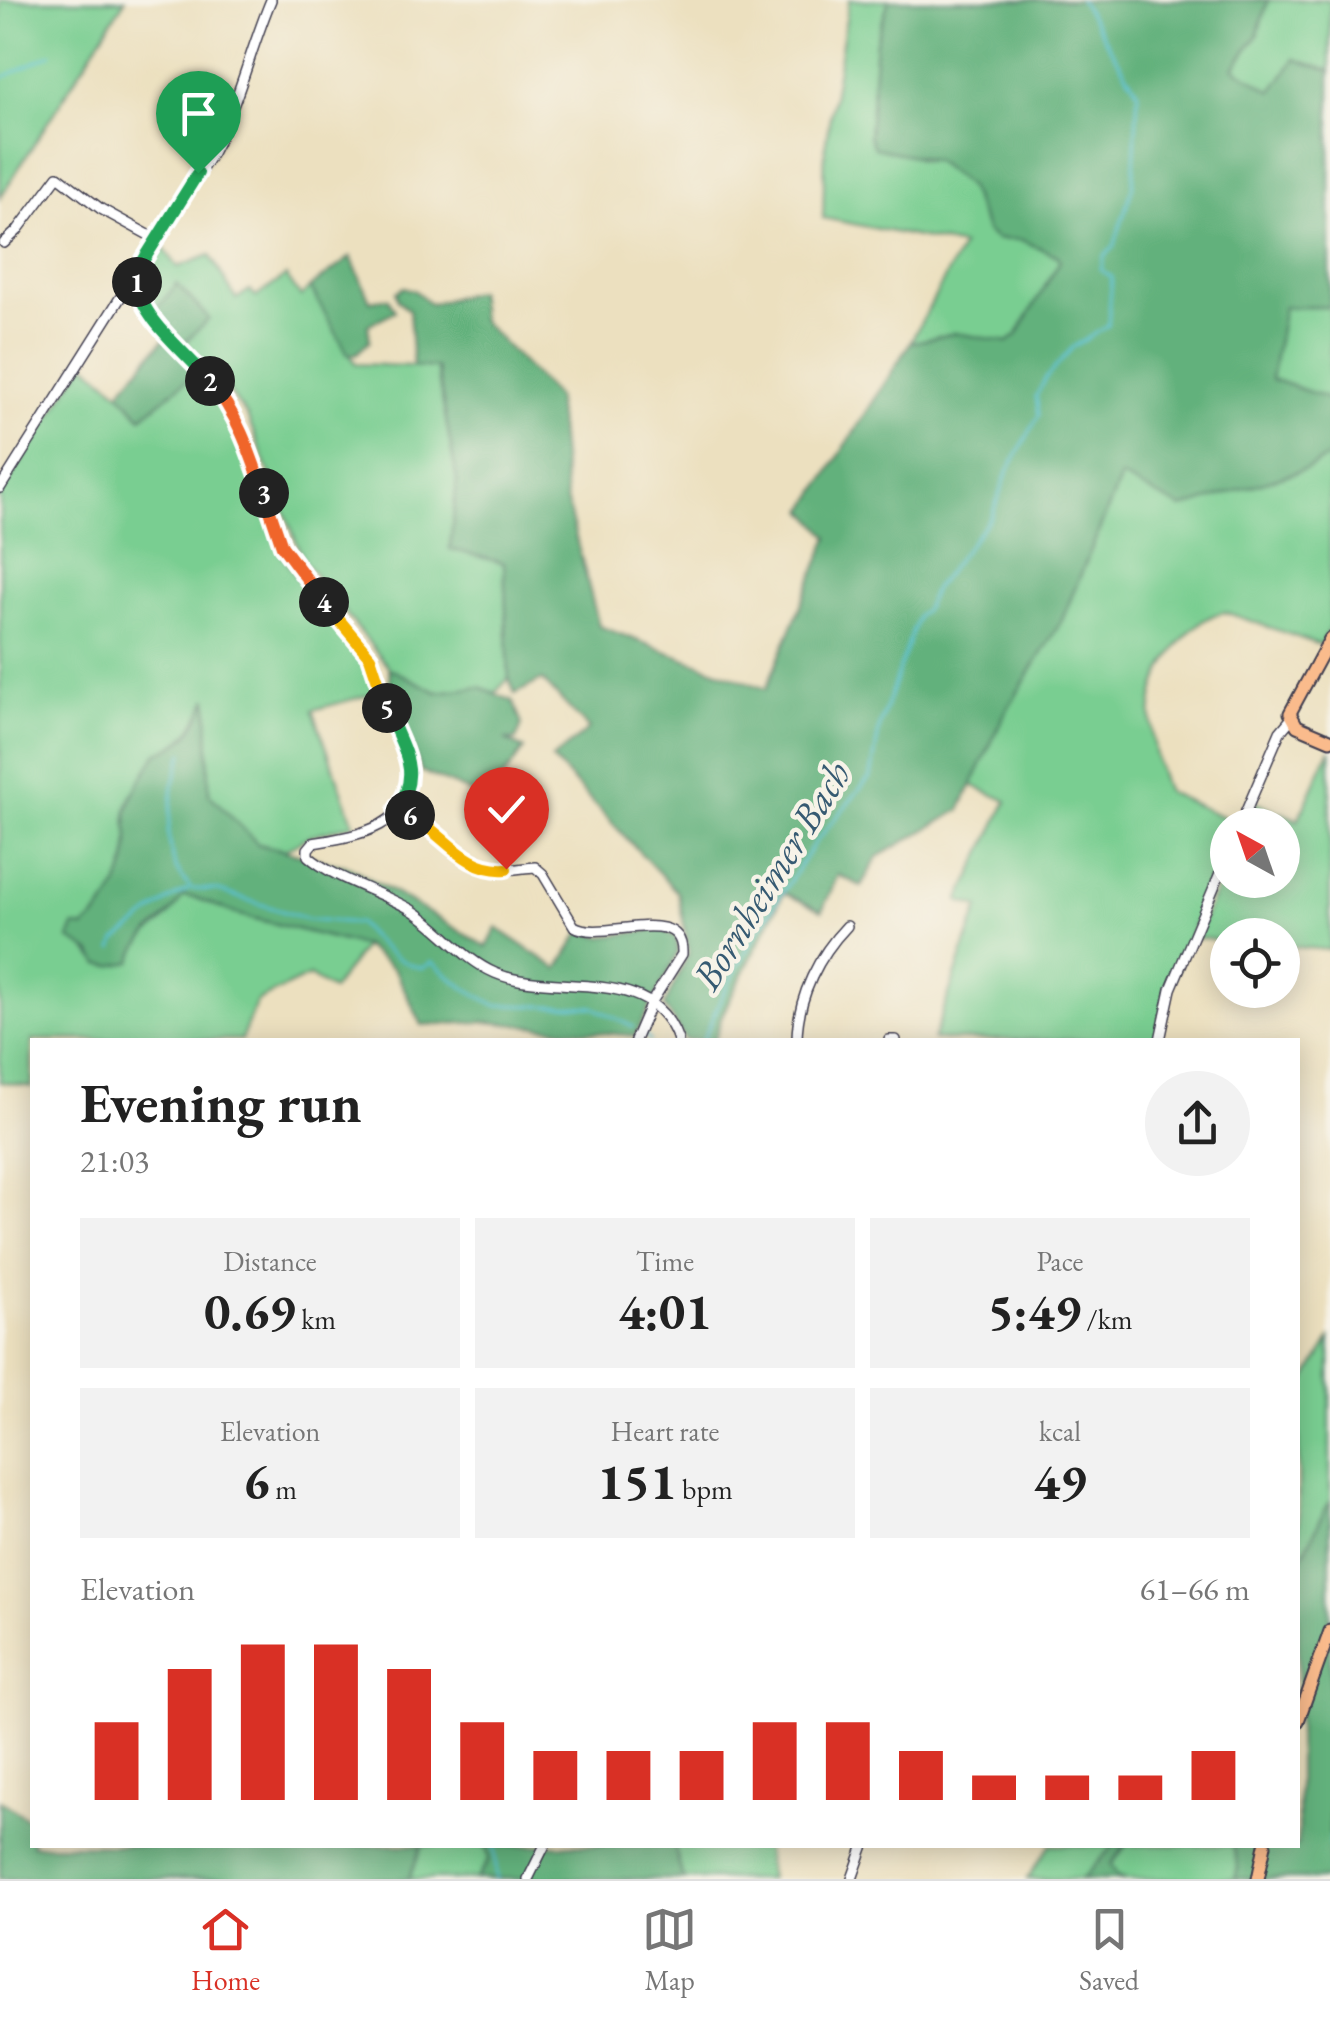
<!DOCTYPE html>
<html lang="en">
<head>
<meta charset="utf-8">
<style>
  body { margin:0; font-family:"EB Garamond",serif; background:#f2f2f2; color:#222; height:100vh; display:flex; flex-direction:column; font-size:38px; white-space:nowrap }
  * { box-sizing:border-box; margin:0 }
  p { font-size:32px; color:#767676 }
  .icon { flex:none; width:55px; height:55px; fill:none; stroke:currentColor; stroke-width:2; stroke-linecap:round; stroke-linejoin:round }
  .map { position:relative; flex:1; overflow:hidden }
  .side { position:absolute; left:30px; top:1038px; width:1270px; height:810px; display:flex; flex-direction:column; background:#fff; border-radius:0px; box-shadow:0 5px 25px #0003 }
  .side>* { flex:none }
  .needle { width:65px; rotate:320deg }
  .fabs { position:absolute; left:1210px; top:808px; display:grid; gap:20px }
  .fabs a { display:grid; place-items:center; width:90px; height:90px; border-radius:50%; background:#fff; box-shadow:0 5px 25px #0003; font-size:50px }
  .pin { position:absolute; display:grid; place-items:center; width:85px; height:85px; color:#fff; margin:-102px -42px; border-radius:50% 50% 50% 0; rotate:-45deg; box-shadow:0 0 10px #0007 }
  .pin .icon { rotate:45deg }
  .km { position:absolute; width:50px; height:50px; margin:-25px; border-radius:50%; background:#222; color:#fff; font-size:28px; line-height:50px; text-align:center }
  .round { display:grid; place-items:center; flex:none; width:105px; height:105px; border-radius:52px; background:#f2f2f2 }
  .head { display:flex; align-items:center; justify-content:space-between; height:170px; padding:0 50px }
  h1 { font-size:55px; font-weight:700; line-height:75px }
  .stats { display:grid; grid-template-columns:repeat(3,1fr); gap:15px; height:170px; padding:10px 50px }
  .stats div { display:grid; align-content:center; border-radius:0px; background:#f2f2f2; text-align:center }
  .stats b { font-size:50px; font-weight:700 }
  .stats small { font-size:28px; font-weight:400 }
  .stats p { font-size:28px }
  .chart { height:280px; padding:20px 50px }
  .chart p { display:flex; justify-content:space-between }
  .chart svg { width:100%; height:180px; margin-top:10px; stroke:#d93025; stroke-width:6 }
  .dock { display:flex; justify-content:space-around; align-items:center; height:140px; border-top:2px solid #e0e0e0; background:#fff; font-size:28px; color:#767676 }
  .dock a { display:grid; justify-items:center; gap:5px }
  .dock .selected { color:#d93025 }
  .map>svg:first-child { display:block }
  .green { fill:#79ce91; stroke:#4e7866; stroke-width:2.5 }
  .forest { fill:#62b17b; stroke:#426a5b; stroke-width:2.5 }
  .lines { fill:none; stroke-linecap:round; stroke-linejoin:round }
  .stream { stroke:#5ac2d7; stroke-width:2.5 }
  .minor-casing { stroke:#403e4f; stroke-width:12 }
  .major-casing { stroke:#403e4f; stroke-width:15 }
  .minor { stroke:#fff; stroke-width:9 }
  .major { stroke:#fabb8c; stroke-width:11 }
  .split-1-casing { stroke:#fff; stroke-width:20 }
  .split-2-casing { stroke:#fff; stroke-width:20 }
  .split-3-casing { stroke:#fff; stroke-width:20 }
  .split-4-casing { stroke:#fff; stroke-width:20 }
  .split-5-casing { stroke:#fff; stroke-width:20 }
  .split-6-casing { stroke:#fff; stroke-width:20 }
  .split-7-casing { stroke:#fff; stroke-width:20 }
  .split-1 { stroke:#22a559; stroke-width:12 }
  .split-2 { stroke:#22a559; stroke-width:12 }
  .split-3 { stroke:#f0652b; stroke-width:12 }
  .split-4 { stroke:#f0652b; stroke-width:12 }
  .split-5 { stroke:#f5b400; stroke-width:12 }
  .split-6 { stroke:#22a559; stroke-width:12 }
  .split-7 { stroke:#f5b400; stroke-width:12 }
  .labels { text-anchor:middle; stroke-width:9; stroke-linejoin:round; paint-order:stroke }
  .water-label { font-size:40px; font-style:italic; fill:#365a72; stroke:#f7f3e8 }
</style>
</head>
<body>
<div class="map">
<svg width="1330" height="1879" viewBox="0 0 1330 1879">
  <rect width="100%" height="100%" fill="#f7f3e8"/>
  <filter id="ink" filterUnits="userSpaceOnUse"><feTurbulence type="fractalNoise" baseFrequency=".01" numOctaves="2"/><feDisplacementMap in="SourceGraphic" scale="20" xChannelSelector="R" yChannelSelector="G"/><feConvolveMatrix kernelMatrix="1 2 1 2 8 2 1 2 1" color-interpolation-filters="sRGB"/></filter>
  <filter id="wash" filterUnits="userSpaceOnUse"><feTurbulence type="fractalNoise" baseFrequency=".0048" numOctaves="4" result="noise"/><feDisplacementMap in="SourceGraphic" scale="40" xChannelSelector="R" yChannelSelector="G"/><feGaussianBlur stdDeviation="2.25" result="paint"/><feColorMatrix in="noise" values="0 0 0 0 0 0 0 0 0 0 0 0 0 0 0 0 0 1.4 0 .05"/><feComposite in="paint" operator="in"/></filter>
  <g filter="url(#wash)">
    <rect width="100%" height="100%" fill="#ece0bf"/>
    <path class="green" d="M 0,0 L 125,0 L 0,198 Z
      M 849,0 L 889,0 L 876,42 L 869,136 L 920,160 L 934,160 L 968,186 L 987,232 L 996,239 L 1022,240 L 1058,256 L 1060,261 L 1017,335 L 1008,342 L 955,333 L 910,343 L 962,246 L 823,218 L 825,147 Z
      M 1268,0 L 1330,0 L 1330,71 L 1295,59 L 1272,92 L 1234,68 L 1257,36 Z
      M 162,246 L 178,267 L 210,255 L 236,299 L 250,290 L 256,297 L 286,276 L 301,297 L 310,287 L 356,364 L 436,367 L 457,480 L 450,548 L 504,563 L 509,678 L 495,693 L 480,687 L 437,692 L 389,668 L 304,561 L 247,416 L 216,374 L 184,342 L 209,319 L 177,284 L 156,309 C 140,286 143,265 162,246 Z
      M 1283,307 L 1330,307 L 1330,399 L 1271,379 Z
      M 85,363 L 119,392 L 141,417 L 194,374 L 229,412 L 280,551 L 308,594 L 347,636 L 366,664 L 376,693 L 313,710 L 354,824 L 309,836 L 285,850 L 258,844 L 209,794 L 208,701 C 194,729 186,743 156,754 C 147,775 128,793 126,816 C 126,824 129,832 129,840 C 128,853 124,874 119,886 C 108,907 86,920 81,943 L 99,964 C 131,947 165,928 183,896 L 196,898 L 240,915 L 364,946 L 332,990 L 309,976 L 257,1001 L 241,1040 L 32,1040 L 32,1087 L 0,1082 L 0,494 Z
      M 1330,456 L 1330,627 L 1320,645 L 1225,612 C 1189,618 1155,670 1152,706 C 1150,729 1157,772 1167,792 L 1237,823 L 1228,825 L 1227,846 L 1169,987 L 1157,1040 L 933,1040 L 979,907 L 959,901 L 1007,801 L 971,785 L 1006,711 L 1062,620 L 1121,477 L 1182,507 L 1306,469 Z
      M 1330,749 L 1330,950 L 1283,946 L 1282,935 L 1228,935 L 1227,941 L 1195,938 L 1227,866 L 1228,880 L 1282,880 L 1282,825 L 1246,825 L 1256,802 L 1298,820 Z
      M 1330,1339 L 1330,1500 L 1299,1566 L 1298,1394 Z
      M 422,1845 L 486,1845 L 489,1860 L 477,1879 L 409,1879 Z
      M 674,1845 L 765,1845 L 770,1879 L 683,1879 Z
      M 1050,1845 L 1114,1845 L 1082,1879 L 1027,1879 Z
      M 1126,1845 L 1233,1845 L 1238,1868 L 1235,1879 L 1125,1879 L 1117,1876 L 1111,1864 Z"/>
    <path class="forest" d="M 889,0 L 1268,0 L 1257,36 L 1234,68 L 1272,91 L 1295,59 L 1330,71 L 1330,307 L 1284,307 L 1271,379 L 1330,399 L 1330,456 L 1306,469 L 1182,508 L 1121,477 L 1062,620 L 1006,711 L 960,810 L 878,857 L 861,886 L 838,875 L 822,911 L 784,893 L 722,1015 L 715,1040 L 685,1040 L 664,1006 L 689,952 L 678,893 L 552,759 L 589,729 L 542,680 L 515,694 L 509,678 L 504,563 L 450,549 L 457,480 L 437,368 L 413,366 L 409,310 L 398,300 L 396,292 L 404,287 L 414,290 L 431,304 L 477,291 L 481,320 L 556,397 L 566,499 L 599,626 L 766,689 L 829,537 L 805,510 L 910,343 L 955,333 L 1008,342 L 1017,335 L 1060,261 L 1058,256 L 1022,240 L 996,239 L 987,232 L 968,186 L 934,160 L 874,148 L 869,136 L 876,42 Z
      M 351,257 L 370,301 L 388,298 L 395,311 L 368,325 L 370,341 L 356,354 L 348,354 L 310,287 Z
      M 177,284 L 209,319 L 184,343 L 194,374 L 142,417 L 119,392 L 172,330 L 156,309 Z
      M 389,668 L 437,692 L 480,687 L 513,701 L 522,725 L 516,740 L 505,740 L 524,749 L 487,800 L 421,771 L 390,690 Z
      M 208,698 L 209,794 L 258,844 L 350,867 L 487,947 L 497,928 L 558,969 L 581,931 L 601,937 L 661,929 L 676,937 L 678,953 L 635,1036 L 486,1022 L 422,1025 L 395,970 L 364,946 L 240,915 L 196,898 L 183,896 C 168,924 141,930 132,962 L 111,966 L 99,964 L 91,952 L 69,939 L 74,926 L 84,928 C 110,905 128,877 129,840 C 129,829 125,820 128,809 C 133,788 147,773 156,754 C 191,741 193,730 208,698 Z
      M 1330,1500 L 1330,1879 L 1235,1879 L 1238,1868 L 1233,1845 L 1298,1845 L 1298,1565 Z
      M 0,1800 L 32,1822 L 32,1845 L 269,1845 L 330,1849 L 331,1845 L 422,1845 L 409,1879 L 0,1879 Z
      M 486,1845 L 674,1845 L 683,1879 L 477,1879 L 489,1860 Z
      M 1114,1845 L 1126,1845 L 1111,1864 L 1117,1876 L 1125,1879 L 1082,1879 Z"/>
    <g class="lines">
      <path class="stream" d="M 0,79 L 51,54
        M 183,753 L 173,786 L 168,835 L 175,867 L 191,889 L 216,890 L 307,919 L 358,923 C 376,942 395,963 423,968 L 432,962 L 463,987 L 495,1005 L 593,1007 L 633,1027
        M 113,949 L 116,941 C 135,927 168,897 188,890
        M 643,1033 L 650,1040
        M 703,1040 L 723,994 L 751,942 L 813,845 L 871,776 L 880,725 L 918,615 L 924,611 L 934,589 L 992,515 L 1007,473 L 1039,415 L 1036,396 L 1046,378 L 1073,347 L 1108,326 L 1112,277 L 1101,270 L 1104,257 L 1114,247 L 1133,185 L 1138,92 L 1080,0
        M 1330,1837 L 1330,1846
        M 494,1845 L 497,1879"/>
    </g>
  </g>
  <g filter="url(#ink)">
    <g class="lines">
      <g class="minor-casing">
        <path id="minor" d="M 271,0 C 250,50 238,105 212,153 C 193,187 136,252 137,288 L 154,319 L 232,410 L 243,431 L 283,546 L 300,574 L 363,647 L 375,667 L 411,772 C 412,829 354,836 313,843 L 308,849 L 308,856 C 334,879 379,891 410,909 C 441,927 462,959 495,973 C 554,998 652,963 678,1040
          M 4,243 L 17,231 L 58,176 L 101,209 L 156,239
          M 0,488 L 120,298 L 129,289 L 137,288
          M 396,810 C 431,823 452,860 488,869 C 502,872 520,868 535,867 L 543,874 L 574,926 C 602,943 684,902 682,954 L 651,1003 L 635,1040
          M 1240,825 L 1280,732 L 1291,719
          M 797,1038 C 798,996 819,955 847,926
          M 889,1040 L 896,1040
          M 1160,1040 L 1171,989 L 1228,854
          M 528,1879 L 545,1845
          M 852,1879 L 864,1845"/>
      </g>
      <g class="major-casing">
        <path id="major" d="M 1330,639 L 1290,713 L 1297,726 L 1330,740
          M 1298,1721 L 1330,1631
          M 1258,1879 L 1265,1845"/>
      </g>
      <use href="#minor" class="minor"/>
      <use href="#major" class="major"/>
    </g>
  </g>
  <g class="lines" filter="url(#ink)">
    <g class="split-1-casing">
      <path id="split-1" d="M 137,282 L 143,261 L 198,173"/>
    </g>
    <g class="split-2-casing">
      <path id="split-2" d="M 137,282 C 139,317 188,354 210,381"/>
    </g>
    <g class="split-3-casing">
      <path id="split-3" d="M 210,381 C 238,415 250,452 264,493"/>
    </g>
    <g class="split-4-casing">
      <path id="split-4" d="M 264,493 L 282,546 L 324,602"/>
    </g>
    <g class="split-5-casing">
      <path id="split-5" d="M 324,602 L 370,657 L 387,708"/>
    </g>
    <g class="split-6-casing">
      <path id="split-6" d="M 387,708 C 401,748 424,771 396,810 L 410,815"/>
    </g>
    <g class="split-7-casing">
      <path id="split-7" d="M 410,815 C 444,833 464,872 506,869"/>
    </g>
    <use href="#split-1" class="split-1"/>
    <use href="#split-2" class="split-2"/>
    <use href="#split-3" class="split-3"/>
    <use href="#split-4" class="split-4"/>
    <use href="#split-5" class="split-5"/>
    <use href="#split-6" class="split-6"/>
    <use href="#split-7" class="split-7"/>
  </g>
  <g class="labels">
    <g class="water-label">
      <text transform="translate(771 875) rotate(-58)" y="14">Bornheimer Bach</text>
    </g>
  </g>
</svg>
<div class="fabs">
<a><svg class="needle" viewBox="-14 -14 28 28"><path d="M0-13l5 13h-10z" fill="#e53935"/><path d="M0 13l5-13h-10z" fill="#767676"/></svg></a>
<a><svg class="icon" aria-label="locate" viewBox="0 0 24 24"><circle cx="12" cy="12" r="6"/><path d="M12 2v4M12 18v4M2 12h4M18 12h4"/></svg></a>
</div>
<div class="pin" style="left:198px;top:173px;background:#1e9e55"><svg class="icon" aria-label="arrive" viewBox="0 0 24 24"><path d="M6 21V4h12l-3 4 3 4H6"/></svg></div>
<div class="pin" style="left:506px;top:869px;background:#d93025"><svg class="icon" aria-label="check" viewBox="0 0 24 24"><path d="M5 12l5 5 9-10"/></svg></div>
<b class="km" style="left:137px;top:282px">1</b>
<b class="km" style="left:210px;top:381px">2</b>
<b class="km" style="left:264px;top:493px">3</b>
<b class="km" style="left:324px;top:602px">4</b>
<b class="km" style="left:387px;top:708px">5</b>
<b class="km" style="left:410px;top:815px">6</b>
<section class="side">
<div class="head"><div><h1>Evening run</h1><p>21:03</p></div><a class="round"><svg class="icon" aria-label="share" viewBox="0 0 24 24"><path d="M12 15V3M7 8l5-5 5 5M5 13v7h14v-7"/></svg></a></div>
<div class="stats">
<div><p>Distance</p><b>0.69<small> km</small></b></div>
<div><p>Time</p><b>4:01</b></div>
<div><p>Pace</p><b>5:49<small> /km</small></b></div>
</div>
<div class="stats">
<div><p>Elevation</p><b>6<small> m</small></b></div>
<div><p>Heart rate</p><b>151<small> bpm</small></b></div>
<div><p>kcal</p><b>49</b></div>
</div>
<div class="chart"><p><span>Elevation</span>61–66 m</p>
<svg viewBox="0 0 160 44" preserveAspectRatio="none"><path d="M5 44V25M15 44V12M25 44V6M35 44V6M45 44V12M55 44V25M65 44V32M75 44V32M85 44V32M95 44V25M105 44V25M115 44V32M125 44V38M135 44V38M145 44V38M155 44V32"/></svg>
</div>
</section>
</div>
<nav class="dock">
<a class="selected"><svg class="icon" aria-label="home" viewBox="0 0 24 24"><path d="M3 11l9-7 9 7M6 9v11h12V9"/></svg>Home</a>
<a><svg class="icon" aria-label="map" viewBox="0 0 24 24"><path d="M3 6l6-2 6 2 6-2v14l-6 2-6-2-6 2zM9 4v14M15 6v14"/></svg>Map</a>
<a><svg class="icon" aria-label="saved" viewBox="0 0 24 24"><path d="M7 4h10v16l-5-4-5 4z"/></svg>Saved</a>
</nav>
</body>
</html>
